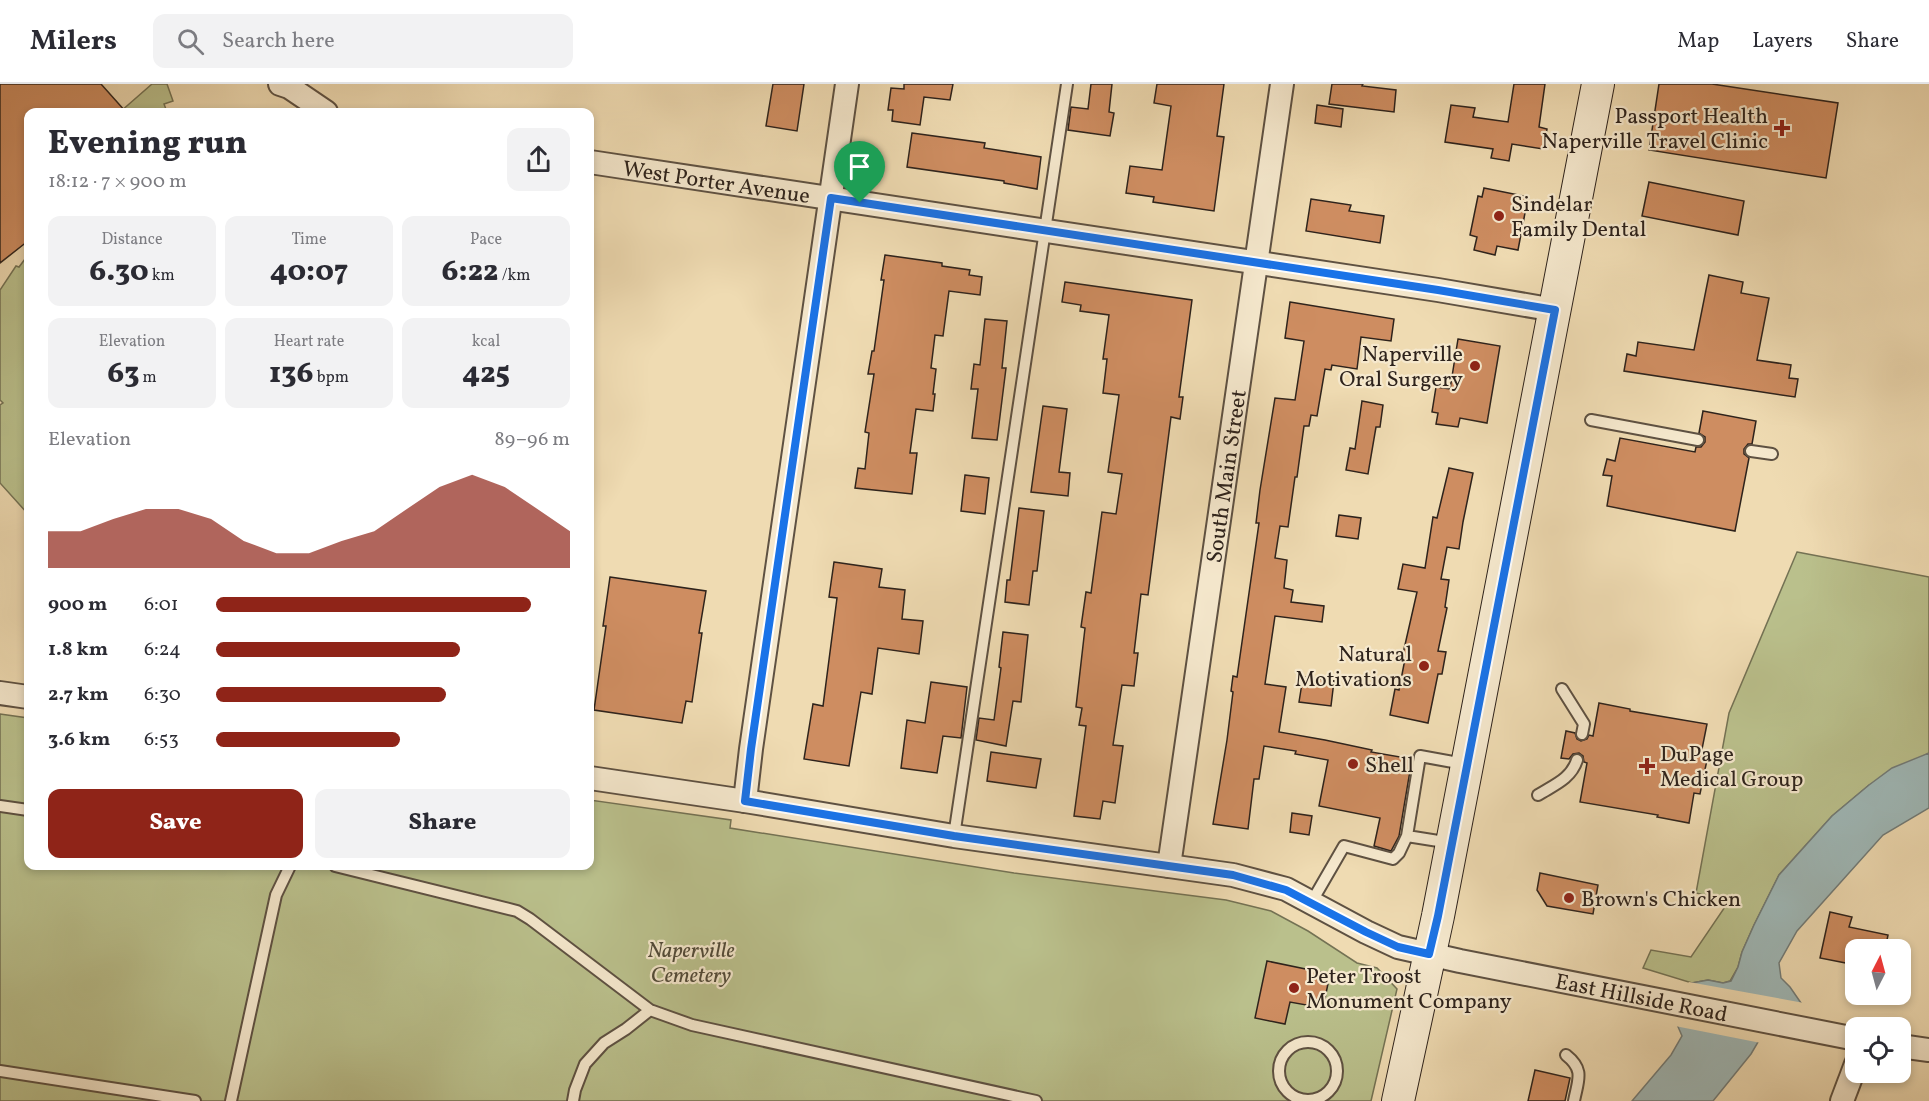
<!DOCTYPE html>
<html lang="en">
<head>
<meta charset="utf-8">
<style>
  body { margin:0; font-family:Vollkorn,serif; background:#f2f2f3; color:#2b2b33; height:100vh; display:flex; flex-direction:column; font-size:22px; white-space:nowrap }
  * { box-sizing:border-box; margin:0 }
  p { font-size:20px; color:#7c7c81 }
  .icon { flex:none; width:33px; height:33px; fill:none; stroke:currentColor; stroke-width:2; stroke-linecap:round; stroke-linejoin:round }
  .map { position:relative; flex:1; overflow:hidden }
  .sheet { position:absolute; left:24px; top:24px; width:570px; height:762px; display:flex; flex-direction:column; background:#fff; border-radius:12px; box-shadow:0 3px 9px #0003 }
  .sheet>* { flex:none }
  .needle { width:39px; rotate:6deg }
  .buttons { position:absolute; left:1845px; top:855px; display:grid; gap:12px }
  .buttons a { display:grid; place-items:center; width:66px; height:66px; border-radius:12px; background:#fff; box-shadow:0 3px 9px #0003; font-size:30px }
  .pin { position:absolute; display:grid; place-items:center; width:51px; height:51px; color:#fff; margin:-62px -26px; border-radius:50% 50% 50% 0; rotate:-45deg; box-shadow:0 0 6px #0007 }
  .pin .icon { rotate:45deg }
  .round { display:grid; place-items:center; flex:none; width:63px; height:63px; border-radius:12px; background:#f2f2f3 }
  .head { display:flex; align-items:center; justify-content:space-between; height:102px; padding:0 24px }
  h1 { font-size:33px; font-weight:800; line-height:45px }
  .stats { display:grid; grid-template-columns:repeat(3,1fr); gap:9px; height:102px; padding:6px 24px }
  .stats div { display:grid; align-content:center; border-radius:12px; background:#f2f2f3; text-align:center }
  .stats b { font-size:30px; font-weight:800 }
  .stats small { font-size:16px; font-weight:400 }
  .stats p { font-size:16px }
  .chart { height:168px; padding:12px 24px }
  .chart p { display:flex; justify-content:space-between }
  .chart svg { width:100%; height:108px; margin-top:6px; fill:#8f2418; opacity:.7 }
  .primary-button { display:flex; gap:12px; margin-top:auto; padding:12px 24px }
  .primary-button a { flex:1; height:69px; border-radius:12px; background:#8f2418; color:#fff; font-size:24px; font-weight:800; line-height:69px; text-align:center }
  .primary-button a+a { background:#f2f2f3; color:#2b2b33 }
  ul { padding:0 24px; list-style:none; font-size:20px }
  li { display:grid; grid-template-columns:96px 72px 1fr; align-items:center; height:45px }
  li i { height:15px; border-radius:8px; background:#8f2418 }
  header { display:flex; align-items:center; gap:36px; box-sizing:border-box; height:84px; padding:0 30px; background:#fff; border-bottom:2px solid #e1e1e2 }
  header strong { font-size:28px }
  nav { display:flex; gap:33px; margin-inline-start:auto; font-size:21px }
  .search { width:420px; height:54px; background:#f2f2f3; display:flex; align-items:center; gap:15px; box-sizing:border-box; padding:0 21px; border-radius:12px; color:#7c7c81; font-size:22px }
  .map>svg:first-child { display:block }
  .green { fill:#bac08c; stroke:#747254; stroke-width:1.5 }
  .water { fill:#9fb8b7; stroke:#727c79; stroke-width:1.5 }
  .pier { fill:#efdbb2 }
  .building { fill:#ce8d61; stroke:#2e231c; stroke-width:1.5 }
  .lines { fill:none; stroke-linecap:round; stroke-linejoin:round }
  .service-casing { stroke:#5e5142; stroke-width:14 }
  .minor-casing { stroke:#5e5142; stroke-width:26 }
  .secondary-casing { stroke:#2e231c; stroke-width:34 }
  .service { stroke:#f5e8cd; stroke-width:10 }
  .minor { stroke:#f5e8cd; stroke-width:22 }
  .secondary { stroke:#f5e8cd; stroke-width:32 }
  .route-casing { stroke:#fff; stroke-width:12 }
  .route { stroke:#1a73e8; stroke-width:8 }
  .poi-dot { fill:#8f2418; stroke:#f5e8cd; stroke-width:2 }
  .labels { text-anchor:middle; stroke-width:4.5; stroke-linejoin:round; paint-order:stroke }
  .poi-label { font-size:22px; fill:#2e231c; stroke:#f5e8cd; text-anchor:start }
  .street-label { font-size:22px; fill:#2e231c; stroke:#f5e8cd }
  .park-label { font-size:22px; font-style:italic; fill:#514a38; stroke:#f5e8cd }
</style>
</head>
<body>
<header>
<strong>Milers</strong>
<div class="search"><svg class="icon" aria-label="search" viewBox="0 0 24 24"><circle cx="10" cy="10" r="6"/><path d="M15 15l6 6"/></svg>Search here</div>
<nav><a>Map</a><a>Layers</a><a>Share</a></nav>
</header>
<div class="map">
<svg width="1929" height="1017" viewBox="0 0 1929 1017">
  <rect width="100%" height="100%" fill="#efdbb2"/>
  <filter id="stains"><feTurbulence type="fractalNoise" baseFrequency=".00333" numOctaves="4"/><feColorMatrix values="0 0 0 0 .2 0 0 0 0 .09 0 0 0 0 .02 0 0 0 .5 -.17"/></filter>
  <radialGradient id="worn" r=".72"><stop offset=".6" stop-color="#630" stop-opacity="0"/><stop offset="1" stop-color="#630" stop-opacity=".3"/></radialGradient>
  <path class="green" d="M 152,0 L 167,0 L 173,17 L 164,20 L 167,28 L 120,28 Z
    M 28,171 L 28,430 L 0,399 L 0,321 L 3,319 L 0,316 L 0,206 L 16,182 L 19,183 Z
    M 1797,468 L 1929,493 L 1929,669 L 1869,701 L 1832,732 L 1779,791 L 1754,841 L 1742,868 L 1738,883 L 1730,897 L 1723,899 L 1708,896 L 1692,899 L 1643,884 L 1651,866 L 1691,873 L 1729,817 L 1696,809 L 1729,629 Z
    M 0,630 L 28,634 L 28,782 L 590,782 L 590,716 L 731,736 L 730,744 L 1014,789 L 1226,816 L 1271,827 L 1308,847 L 1357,879 L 1377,884 L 1397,905 L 1371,1017 L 0,1017 Z"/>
  <path class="water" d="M 1929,669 L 1929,724 L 1883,751 L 1797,847 L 1779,879 L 1781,894 L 1790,903 L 1801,919 L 1758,958 L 1751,970 L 1713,1017 L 1632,1017 L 1671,971 L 1682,952 L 1676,938 L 1692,899 L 1708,896 L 1723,899 L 1731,897 L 1738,883 L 1742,868 L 1754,841 L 1779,791 L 1832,732 L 1869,701 L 1892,684 Z"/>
  <path class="pier" d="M 1689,898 L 1804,919 L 1800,934 L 1761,959 L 1675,942 L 1673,938 L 1681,908 Z"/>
  <path class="building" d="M 0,0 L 101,0 L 126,28 L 28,28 L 28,157 L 0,179 Z
    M 773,0 L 804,0 L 797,47 L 766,42 Z
    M 904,0 L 953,0 L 950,16 L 924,13 L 920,41 L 892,37 L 893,26 L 888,26 L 891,4 L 904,5 Z
    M 1091,0 L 1112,0 L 1109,28 L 1114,29 L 1110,52 L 1068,46 L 1071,23 L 1088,25 Z
    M 1157,0 L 1224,0 L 1217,52 L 1224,53 L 1214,127 L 1153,118 L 1154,113 L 1126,109 L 1130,82 L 1162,86 L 1171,22 L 1154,19 Z
    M 1332,0 L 1363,0 L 1362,2 L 1396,6 L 1394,28 L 1329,20 Z
    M 1514,0 L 1545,0 L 1539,43 L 1547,45 L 1543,65 L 1512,60 L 1509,77 L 1491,74 L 1493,65 L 1445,58 L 1451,21 L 1475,24 L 1473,33 L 1508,38 Z
    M 1659,0 L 1712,0 L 1838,19 L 1826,94 L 1649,66 Z
    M 1317,21 L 1343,25 L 1341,43 L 1315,39 Z
    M 912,49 L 985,59 L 984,64 L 1041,73 L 1037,105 L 1004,99 L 1004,97 L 907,83 Z
    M 1649,98 L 1744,117 L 1738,151 L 1642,132 Z
    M 1484,104 L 1528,113 L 1518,166 L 1497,162 L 1495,171 L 1474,166 L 1477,153 L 1470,151 L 1478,112 L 1482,113 Z
    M 1311,115 L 1351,121 L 1349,127 L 1384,132 L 1380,159 L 1306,147 Z
    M 885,171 L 942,179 L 942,182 L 970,186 L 969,191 L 982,193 L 980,211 L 949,207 L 943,252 L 935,251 L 931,284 L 936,285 L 933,310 L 935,310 L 933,327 L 916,325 L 910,369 L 917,369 L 912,410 L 855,404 L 858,384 L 865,385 L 869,349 L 865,348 L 874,290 L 868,290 L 872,267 L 874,267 L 884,196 L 881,196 Z
    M 1709,191 L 1743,198 L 1741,209 L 1769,214 L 1757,276 L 1791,281 L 1789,294 L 1798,295 L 1795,313 L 1624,287 L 1627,270 L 1636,272 L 1638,258 L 1694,266 Z
    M 1065,198 L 1192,216 L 1179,313 L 1183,313 L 1180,335 L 1171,333 L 1148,511 L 1141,510 L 1134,569 L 1138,569 L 1134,602 L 1122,601 L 1113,661 L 1123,662 L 1115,719 L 1103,717 L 1100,735 L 1074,732 L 1086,642 L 1079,641 L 1082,624 L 1076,623 L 1085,544 L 1081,543 L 1086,508 L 1091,509 L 1102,428 L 1116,430 L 1122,390 L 1108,388 L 1119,311 L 1103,309 L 1107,275 L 1103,275 L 1109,231 L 1080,227 L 1081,221 L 1062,218 Z
    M 1290,218 L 1394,235 L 1391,257 L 1361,253 L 1357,285 L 1332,281 L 1331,286 L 1325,285 L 1317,332 L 1311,331 L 1309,342 L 1304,342 L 1297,393 L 1295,393 L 1288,443 L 1280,442 L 1275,474 L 1287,476 L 1284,504 L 1293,506 L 1291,518 L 1324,522 L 1322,538 L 1275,532 L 1265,600 L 1286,603 L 1279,648 L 1325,656 L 1372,666 L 1371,668 L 1412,675 L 1399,752 L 1391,767 L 1374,762 L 1380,734 L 1319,722 L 1328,676 L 1295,670 L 1296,667 L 1264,662 L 1259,695 L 1254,695 L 1248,745 L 1213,740 L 1227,656 L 1233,608 L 1231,607 L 1233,592 L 1237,593 L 1259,439 L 1256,439 L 1260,406 L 1275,314 L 1295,316 L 1304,257 L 1285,254 Z
    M 985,235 L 1007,237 L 1002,284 L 1006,284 L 997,356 L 972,354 L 978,305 L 971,305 L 974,280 L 980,281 Z
    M 1458,255 L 1500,262 L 1487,339 L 1460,334 L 1458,343 L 1436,340 L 1438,329 L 1432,328 L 1436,303 L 1450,305 Z
    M 1362,317 L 1383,321 L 1380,343 L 1376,343 L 1368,390 L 1346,386 L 1350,364 L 1355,365 Z
    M 1043,322 L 1067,325 L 1059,388 L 1070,389 L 1068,412 L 1031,408 Z
    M 1703,327 L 1756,337 L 1752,360 L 1748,360 L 1744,365 L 1744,370 L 1749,374 L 1735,447 L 1607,422 L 1612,392 L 1603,391 L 1607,375 L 1615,377 L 1620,354 L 1695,368 L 1696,363 L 1701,363 L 1705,358 L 1705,353 L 1699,349 Z
    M 1449,384 L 1473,389 L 1463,438 L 1459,465 L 1447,463 L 1441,495 L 1449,496 L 1445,523 L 1447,524 L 1438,567 L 1446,568 L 1442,590 L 1438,590 L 1428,639 L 1390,631 L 1395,605 L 1399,606 L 1405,575 L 1402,574 L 1417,508 L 1398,505 L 1403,480 L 1425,484 L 1433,433 L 1437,434 Z
    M 965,391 L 989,394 L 985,430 L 961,427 Z
    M 1019,424 L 1044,427 L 1037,487 L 1033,487 L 1029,521 L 1005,518 L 1007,496 L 1010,496 Z
    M 1339,431 L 1361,434 L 1358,455 L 1336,452 Z
    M 834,478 L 882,485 L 879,503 L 905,506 L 902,535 L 923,537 L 919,570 L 878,564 L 872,610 L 861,608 L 849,682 L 804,675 L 813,620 L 823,622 L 837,514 L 829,513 Z
    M 610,493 L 706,507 L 699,549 L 702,549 L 692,618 L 686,617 L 682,639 L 594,626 L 606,542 L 603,542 Z
    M 1003,548 L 1028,551 L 1021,618 L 1013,617 L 1006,662 L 976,656 L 979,634 L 994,636 L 1001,584 L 999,583 Z
    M 1303,593 L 1334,597 L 1331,622 L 1299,618 Z
    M 931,598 L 967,603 L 961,654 L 943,652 L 937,689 L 901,684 L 907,636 L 925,639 Z
    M 1599,619 L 1630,625 L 1630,627 L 1707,640 L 1701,670 L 1708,671 L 1700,710 L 1694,709 L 1689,739 L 1657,733 L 1658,731 L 1580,718 L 1587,679 L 1584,678 L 1583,672 L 1579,669 L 1573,670 L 1569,675 L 1561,674 L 1566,647 L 1575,649 L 1577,655 L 1581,657 L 1587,655 L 1589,651 L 1593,652 Z
    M 991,668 L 1041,675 L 1036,704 L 987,697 Z
    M 1292,729 L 1312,732 L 1309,751 L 1290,748 Z
    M 1540,789 L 1598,801 L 1593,830 L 1547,822 L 1537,806 Z
    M 1830,828 L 1852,833 L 1849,843 L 1888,851 L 1885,866 L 1856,866 L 1856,881 L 1820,874 Z
    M 1267,877 L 1330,890 L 1323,924 L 1290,918 L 1285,940 L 1255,934 Z
    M 1535,986 L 1570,994 L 1565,1017 L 1528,1017 Z"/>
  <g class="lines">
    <g class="service-casing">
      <path id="service" d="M 1591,336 L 1698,356
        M 1751,367 L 1772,370
        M 1562,605 L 1584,640 L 1582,650
        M 1538,711 C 1554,701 1571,695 1577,676
        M 0,722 L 28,726
        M 954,752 L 1067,0
        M 1451,759 L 1407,752 L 1420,672 L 1464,680
        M 335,782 L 517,827 L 530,835 L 650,926 L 692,941 L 1036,1017
        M 1311,819 L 1344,762 L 1393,775 L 1399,769 L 1407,752
        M1279 987a29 29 0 1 1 58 0a29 29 0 1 1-58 0Z
        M 1566,971 C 1585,986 1578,996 1574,1017
        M 0,987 L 195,1017
        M 231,1017 L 276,811 L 290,782
        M 573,1017 L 575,1006 L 585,980 L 604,959 L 626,945 L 650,926"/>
    </g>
    <g class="minor-casing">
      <g id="minor">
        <path d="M 280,0 L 289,3 L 326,28"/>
        <path id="s1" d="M 590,78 L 1438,206 L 1555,226"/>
        <path d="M 0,609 L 28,613"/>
        <path id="s2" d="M 590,694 L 745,717 L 954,752 L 1233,791 L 1286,805 L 1366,848 L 1398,863 L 1460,877 L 1856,955"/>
        <path d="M 745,717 L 751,665 L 847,0"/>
        <path id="s3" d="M 1169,782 L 1282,0"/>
        <path d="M 1900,962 L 1929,966"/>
        <path d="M 1842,1017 L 1856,980"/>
      </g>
    </g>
    <g class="secondary-casing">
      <path id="secondary" d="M 1398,1017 L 1438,832 L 1598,0"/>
    </g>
    <use href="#service" class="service"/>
    <use href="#minor" class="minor"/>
    <use href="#secondary" class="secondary"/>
  </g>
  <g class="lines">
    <g class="route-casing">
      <path id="route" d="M 831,114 L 1438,206 L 1555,226 L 1438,832 L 1429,870 L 1398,863 L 1366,848 L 1286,806 L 1233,791 L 954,752 L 745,717 L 751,665 Z"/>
    </g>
    <use href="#route" class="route"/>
  </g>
  <g class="poi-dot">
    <path d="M1779 35h6v6h6v6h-6v6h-6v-6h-6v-6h6z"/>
    <circle cx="1499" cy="132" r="6"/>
    <circle cx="1475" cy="282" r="6"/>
    <circle cx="1424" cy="582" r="6"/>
    <circle cx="1353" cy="680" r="6"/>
    <path d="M1644 673h6v6h6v6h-6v6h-6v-6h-6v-6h6z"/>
    <circle cx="1569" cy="814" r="6"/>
    <circle cx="1294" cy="904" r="6"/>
  </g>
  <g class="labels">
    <g class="poi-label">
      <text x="1768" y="39" text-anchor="end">Passport Health<tspan x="1768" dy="25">Naperville Travel Clinic</tspan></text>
      <text x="1511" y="127">Sindelar<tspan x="1511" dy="25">Family Dental</tspan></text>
      <text x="1463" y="277" text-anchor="end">Naperville<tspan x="1463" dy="25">Oral Surgery</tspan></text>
      <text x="1412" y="577" text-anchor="end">Natural<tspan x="1412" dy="25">Motivations</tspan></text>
      <text x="1660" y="677">DuPage<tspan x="1660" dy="25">Medical Group</tspan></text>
      <text x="1365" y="688">Shell</text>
      <text x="1581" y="822">Brown's Chicken</text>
      <text x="1306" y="899">Peter Troost<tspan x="1306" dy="25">Monument Company</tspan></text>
    </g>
    <g class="street-label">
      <text dy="8" stroke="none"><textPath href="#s1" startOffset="128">West Porter Avenue</textPath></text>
      <text dy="8" stroke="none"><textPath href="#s3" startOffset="394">South Main Street</textPath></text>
      <text dy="8" stroke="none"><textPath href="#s2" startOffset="1080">East Hillside Road</textPath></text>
    </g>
    <g class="park-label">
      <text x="691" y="873">Naperville<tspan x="691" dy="25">Cemetery</tspan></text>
    </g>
  </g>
  <rect width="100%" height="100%" filter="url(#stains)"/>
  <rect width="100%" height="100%" fill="url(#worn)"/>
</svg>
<div class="buttons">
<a><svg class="needle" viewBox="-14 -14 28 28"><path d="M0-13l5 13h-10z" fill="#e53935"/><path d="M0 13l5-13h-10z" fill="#7c7c81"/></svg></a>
<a><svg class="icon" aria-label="locate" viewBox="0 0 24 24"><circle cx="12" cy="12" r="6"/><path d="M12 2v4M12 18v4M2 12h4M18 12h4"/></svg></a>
</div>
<div class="pin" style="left:860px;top:119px;background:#1e9e55"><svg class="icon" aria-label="arrive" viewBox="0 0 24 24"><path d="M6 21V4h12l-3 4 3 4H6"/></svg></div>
<section class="sheet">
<div class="head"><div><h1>Evening run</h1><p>18:12 · 7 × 900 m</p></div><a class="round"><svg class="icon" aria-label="share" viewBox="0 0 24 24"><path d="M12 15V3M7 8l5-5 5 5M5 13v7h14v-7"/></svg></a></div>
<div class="stats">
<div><p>Distance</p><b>6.30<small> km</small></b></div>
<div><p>Time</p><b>40:07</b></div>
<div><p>Pace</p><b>6:22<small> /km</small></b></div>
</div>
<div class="stats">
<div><p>Elevation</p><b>63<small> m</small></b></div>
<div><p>Heart rate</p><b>136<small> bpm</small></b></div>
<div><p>kcal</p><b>425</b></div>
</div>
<div class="chart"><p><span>Elevation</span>89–96 m</p>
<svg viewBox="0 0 160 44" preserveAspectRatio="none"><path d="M0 44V29L10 29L20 24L30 20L40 20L50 24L60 33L70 38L80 38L90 33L100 29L110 20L120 11L130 6L140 11L150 20L160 29V44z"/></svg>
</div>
<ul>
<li><b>900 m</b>6:01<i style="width:89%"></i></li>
<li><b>1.8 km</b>6:24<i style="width:69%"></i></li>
<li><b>2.7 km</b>6:30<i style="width:65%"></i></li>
<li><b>3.6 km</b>6:53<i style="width:52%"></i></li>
</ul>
<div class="primary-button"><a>Save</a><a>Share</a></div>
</section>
</div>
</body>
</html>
